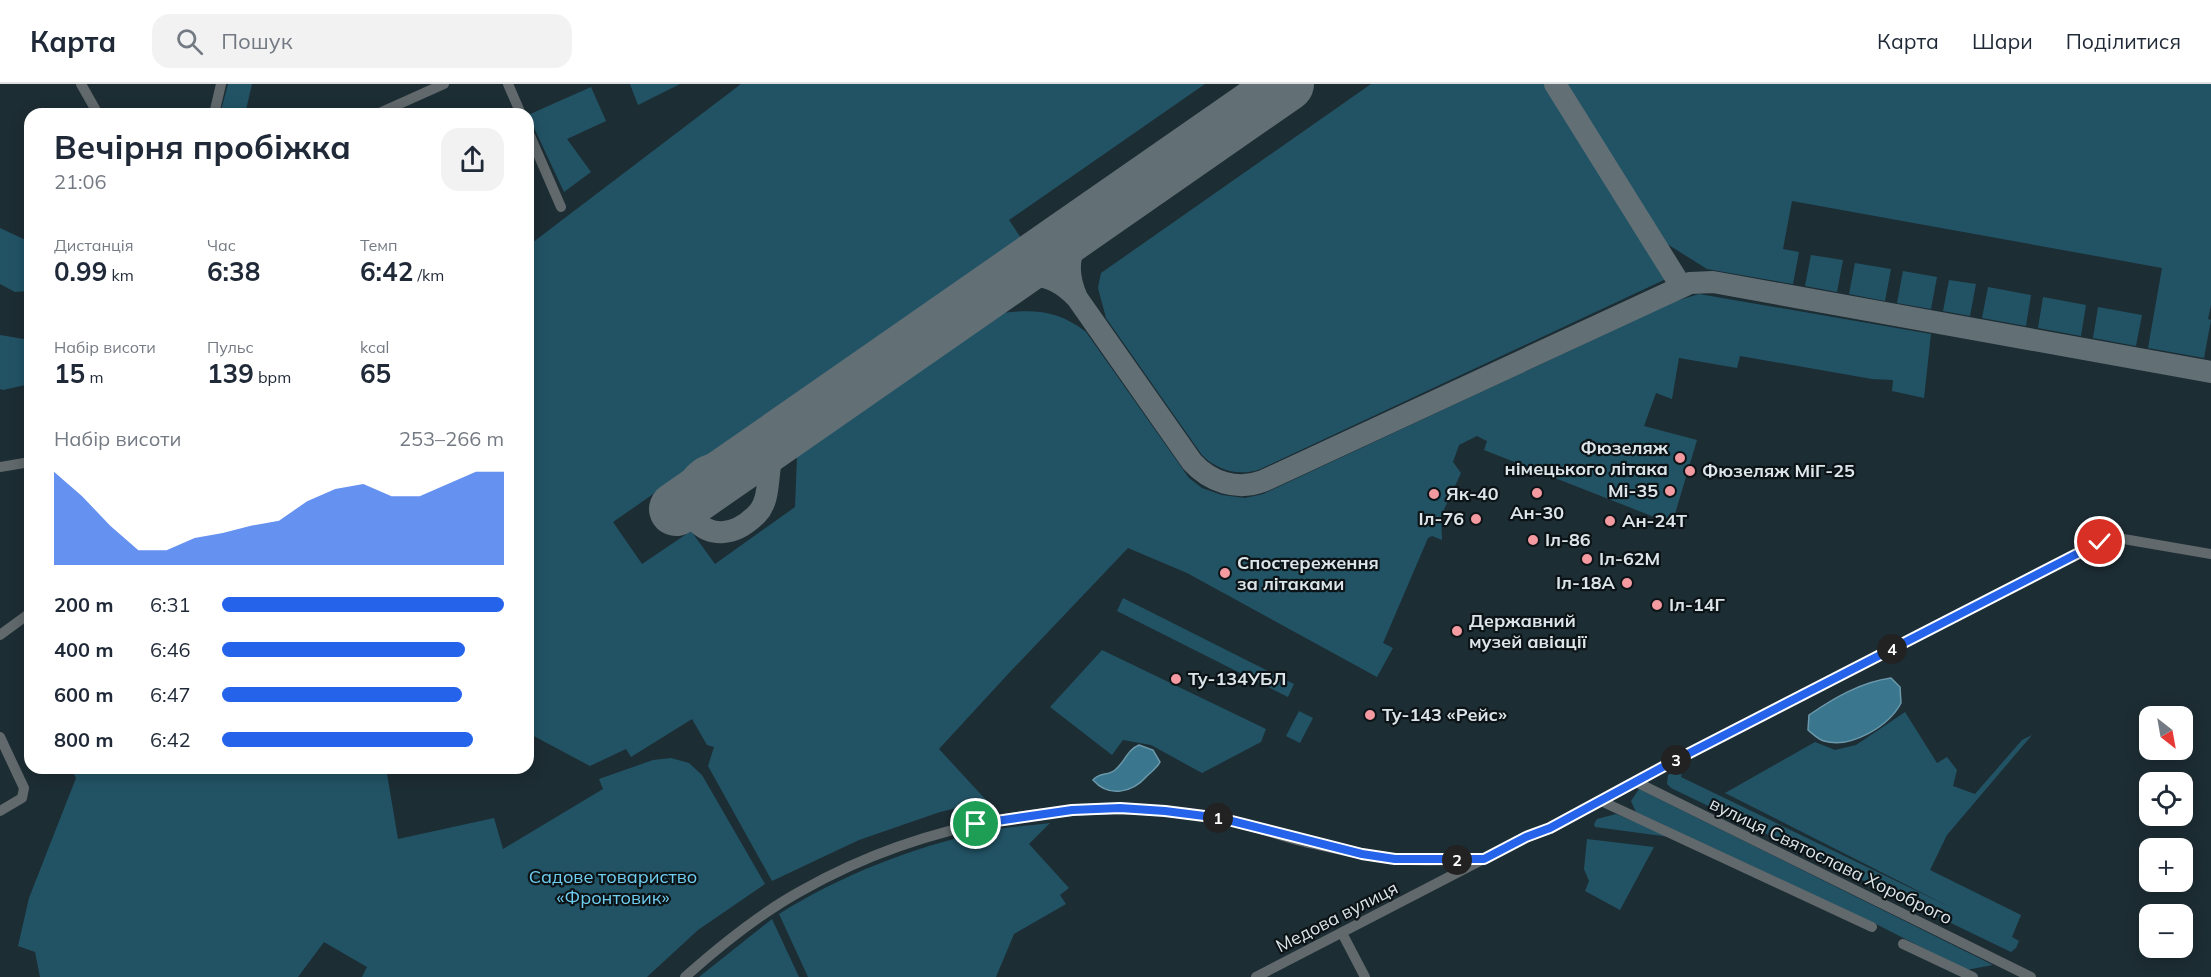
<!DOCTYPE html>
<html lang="uk">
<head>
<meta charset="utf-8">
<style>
  body { margin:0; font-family:Mulish,sans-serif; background:#f2f2f3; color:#1f2937; height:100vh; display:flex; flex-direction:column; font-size:22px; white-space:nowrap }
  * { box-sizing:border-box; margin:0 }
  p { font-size:20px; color:#747a83 }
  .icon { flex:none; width:33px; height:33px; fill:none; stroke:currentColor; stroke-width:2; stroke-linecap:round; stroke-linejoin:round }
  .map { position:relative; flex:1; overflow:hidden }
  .side { position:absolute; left:24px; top:24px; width:510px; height:666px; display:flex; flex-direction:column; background:#fff; border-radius:18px; box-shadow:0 3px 15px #0003 }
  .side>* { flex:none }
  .needle { width:39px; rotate:149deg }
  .controls { position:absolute; left:2139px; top:622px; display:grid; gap:12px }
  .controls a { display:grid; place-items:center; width:54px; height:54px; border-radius:12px; background:#fff; box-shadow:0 3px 15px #0003; font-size:30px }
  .pin { position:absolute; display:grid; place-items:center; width:51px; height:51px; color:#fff; margin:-26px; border:3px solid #fff; border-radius:50%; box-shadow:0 2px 6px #0007 }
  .km { position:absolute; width:30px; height:30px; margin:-15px; border-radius:50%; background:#222; color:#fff; font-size:16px; line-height:30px; text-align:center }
  .round { display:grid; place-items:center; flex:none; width:63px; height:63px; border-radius:18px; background:#f2f2f3 }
  .headline { display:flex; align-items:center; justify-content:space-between; height:102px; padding:0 30px }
  h1 { font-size:33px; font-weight:700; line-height:45px }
  .stats { display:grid; grid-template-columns:repeat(3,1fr); gap:9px; height:102px; padding:6px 30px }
  .stats div { display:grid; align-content:center }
  .stats b { font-size:26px; font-weight:700 }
  .stats small { font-size:16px; font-weight:400 }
  .stats p { font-size:16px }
  .chart { height:168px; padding:12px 30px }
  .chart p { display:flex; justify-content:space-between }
  .chart svg { width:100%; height:108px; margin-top:6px; fill:#2563eb; opacity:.7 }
  ul { padding:0 30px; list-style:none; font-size:20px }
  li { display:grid; grid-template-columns:96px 72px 1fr; align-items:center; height:45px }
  li i { height:15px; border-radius:8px; background:#2563eb }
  header { display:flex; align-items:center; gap:36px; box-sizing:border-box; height:84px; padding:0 30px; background:#fff; border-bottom:2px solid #e0e1e3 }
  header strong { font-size:28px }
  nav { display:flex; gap:33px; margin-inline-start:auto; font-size:21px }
  .search { width:420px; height:54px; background:#f2f2f3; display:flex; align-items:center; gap:15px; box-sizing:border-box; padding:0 21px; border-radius:18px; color:#747a83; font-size:22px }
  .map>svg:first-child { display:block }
  .green { fill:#225365 }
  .water { fill:#3a778e; stroke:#6b98aa; stroke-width:1.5 }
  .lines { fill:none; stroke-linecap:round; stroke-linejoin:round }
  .taxiway { stroke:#627076; stroke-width:22 }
  .runway { stroke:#627076; stroke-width:54 }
  .minor { stroke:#61696c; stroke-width:10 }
  .route-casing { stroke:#fff; stroke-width:12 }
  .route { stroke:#2563eb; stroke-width:8 }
  .poi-dot { fill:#f49aa1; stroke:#0d1417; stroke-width:2 }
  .labels { text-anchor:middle; stroke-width:4.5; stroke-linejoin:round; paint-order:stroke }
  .poi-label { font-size:18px; font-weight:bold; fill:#dce6ea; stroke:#0d1417; text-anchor:start }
  .street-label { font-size:18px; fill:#dce6ea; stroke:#0d1417 }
  .park-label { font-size:18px; fill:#6fcdf0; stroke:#0d1417 }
</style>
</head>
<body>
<header>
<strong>Карта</strong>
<div class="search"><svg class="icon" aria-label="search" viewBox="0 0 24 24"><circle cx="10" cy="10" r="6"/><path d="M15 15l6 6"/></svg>Пошук</div>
<nav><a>Карта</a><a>Шари</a><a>Поділитися</a></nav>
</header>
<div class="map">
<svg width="2211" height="893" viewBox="0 0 2211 893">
  <rect width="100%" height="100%" fill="#1d2d34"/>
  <path class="green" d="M 228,0 L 252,0 L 245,30 L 220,30 Z
    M 630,0 L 680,0 L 638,21 Z
    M 741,0 L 1205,0 L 1009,136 L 1021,154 L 613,438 L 642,480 L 691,447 L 715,480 L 795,423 L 797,372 L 1003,229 C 1036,225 1059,227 1086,248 L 1189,394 L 1202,404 L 1222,411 L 1245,414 L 1263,410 L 1676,217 L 1699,210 L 1931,250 L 1924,314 L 1892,307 L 1893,296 L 1872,295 L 1740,272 L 1737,284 L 1679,274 L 1672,315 L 1656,309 L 1644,342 L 1697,356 L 1672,440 L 1484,366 L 1487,357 L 1477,352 L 1459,361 L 1453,378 L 1461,389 L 1441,432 L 1442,456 L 1432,452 L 1428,454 L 1383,559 L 1393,564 L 1377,593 L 1187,489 L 1128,464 L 1009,589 L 939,665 L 987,717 L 940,728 L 859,756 L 772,797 L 708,682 L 714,663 L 707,661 L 692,635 L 631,673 L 626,665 L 590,682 L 528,649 L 528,162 Z
    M 1371,0 L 1545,0 L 1666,195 L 1258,386 C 1237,392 1217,386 1202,371 L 1106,234 L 1098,204 L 1101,189 Z
    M 1566,0 L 2211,0 L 2211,221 L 2208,235 L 2211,236 L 2204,274 L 2148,264 L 2162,184 L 1792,117 L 1783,165 L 1799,168 L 1793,200 L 1707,185 L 1664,158 Z
    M 591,3 L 606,37 L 567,55 L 591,88 L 564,108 L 528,31 Z
    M 0,144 L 30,158 L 30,207 L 15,208 L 0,200 Z
    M 1811,171 L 1843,176 L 1837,208 L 1805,202 Z
    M 1855,179 L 1891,185 L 1885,217 L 1849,210 Z
    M 1903,187 L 1937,193 L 1931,225 L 1897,219 Z
    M 1949,196 L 1976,200 L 1970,232 L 1943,227 Z
    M 1988,203 L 2031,211 L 2026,242 L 1982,234 Z
    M 2043,213 L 2086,221 L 2081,252 L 2038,244 Z
    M 2098,223 L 2142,231 L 2136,262 L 2093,254 Z
    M 0,251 L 30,256 L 30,300 L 3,306 L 0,305 Z
    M 1123,514 L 1294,600 L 1288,613 L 1117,527 Z
    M 1102,566 L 1266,645 L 1261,658 L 1202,689 L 1151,661 L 1123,656 L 1112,671 L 1050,623 Z
    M 1299,627 L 1313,634 L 1300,659 L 1286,652 Z
    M 1905,628 L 1937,679 L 1947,673 L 1957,686 L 1953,702 L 1975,710 L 2022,656 L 2032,651 L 1947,751 L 1930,786 L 2021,831 L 2012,853 L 2019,857 L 2016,864 L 2011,868 L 1671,704 L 1667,700 L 1668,691 L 1683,683 L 1681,693 L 1950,823 L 1725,709 L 1815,658 L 1835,666 L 1856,661 Z
    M 671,674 L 689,679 L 702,691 L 765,800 L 698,846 L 647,893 L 362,893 L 367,883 L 324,858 L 298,893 L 40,893 L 35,868 L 18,862 L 29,814 L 76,694 L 71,684 L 386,684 L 398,755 L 494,734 L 503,765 L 603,705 L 599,695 L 653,676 Z
    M 1639,705 L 1993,881 L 1966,886 L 1874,839 L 1636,728 L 1631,717 Z
    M 1616,730 L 1670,753 L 1595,743 L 1594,740 L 1597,735 Z
    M 1050,739 L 1029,760 L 1069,804 L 1060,811 L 1066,820 L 1014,850 L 996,893 L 808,893 L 779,830 C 841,791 911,764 982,748 C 1004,743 1028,742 1050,739 Z
    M 1587,755 L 1654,763 L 1620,826 L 1585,807 L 1589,797 L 1584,785 Z
    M 772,835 L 799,893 L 699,893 Z"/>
  <path class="water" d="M 1891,594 L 1900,603 L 1901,619 C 1889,642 1851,665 1824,657 C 1819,656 1813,650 1808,646 L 1809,631 C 1834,614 1861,598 1891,594 Z
    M 1139,661 L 1153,666 L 1160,678 C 1157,684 1152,687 1147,692 C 1132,709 1109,714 1093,696 C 1099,688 1108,692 1115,686 C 1125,678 1127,666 1139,661 Z"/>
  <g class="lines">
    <path class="taxiway" d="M 1555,0 L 1681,202
      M 986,210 C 1020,188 1047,182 1077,214 L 1192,378 C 1210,398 1237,407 1263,397 L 1690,199 L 1713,198 L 2211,288
      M 1077,214 C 1063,183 1070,158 1094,135
      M 753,372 C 737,378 712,377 700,386 C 662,414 708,480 757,430 C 770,417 767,393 771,377 C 775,364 785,353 794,343"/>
    <path class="runway" d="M 676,425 L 1287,0"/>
    <path class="minor" d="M 81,0 L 98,30
      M 508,0 L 521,30
      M 214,30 L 221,0
      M 377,30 L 444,0
      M 528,47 L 561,123
      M 0,383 L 30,378
      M 0,551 L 30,529
      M 0,653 L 24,704 L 22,714 L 0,727
      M 1636,698 L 2031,893
      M 1601,717 L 1872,843
      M 1342,849 L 1365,893
      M 1903,860 L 1973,893
      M 685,893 C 721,861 759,830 801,807 C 926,736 1077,711 1218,734 C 1247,739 1276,751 1305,758 C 1334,764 1364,772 1394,775 C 1422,778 1452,776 1480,775
      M 1256,893 L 1526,753 L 1550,745 L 1672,678 L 2100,458 L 2112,453 L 2211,470"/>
  </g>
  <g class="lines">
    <g class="route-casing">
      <path id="route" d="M 976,740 L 1072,726 L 1120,724 L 1165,727 L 1220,734 L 1362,770 L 1395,775 L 1484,775 L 1526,753 L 1550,744 L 1672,678 L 2100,458"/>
    </g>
    <use href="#route" class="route"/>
  </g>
  <g class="poi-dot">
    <circle cx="1680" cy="374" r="6"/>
    <circle cx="1690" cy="387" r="6"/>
    <circle cx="1670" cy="407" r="6"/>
    <circle cx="1537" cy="409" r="6"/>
    <circle cx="1434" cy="410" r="6"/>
    <circle cx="1476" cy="435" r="6"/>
    <circle cx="1610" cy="437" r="6"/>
    <circle cx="1533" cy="456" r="6"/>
    <circle cx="1587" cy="475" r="6"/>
    <circle cx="1225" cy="489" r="6"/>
    <circle cx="1627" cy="499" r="6"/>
    <circle cx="1657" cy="521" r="6"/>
    <circle cx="1457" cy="547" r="6"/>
    <circle cx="1176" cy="595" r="6"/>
    <circle cx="1370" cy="631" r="6"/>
  </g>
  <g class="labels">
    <g class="poi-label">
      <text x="1668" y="370" text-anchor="end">Фюзеляж<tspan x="1668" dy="21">німецького літака</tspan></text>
      <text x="1702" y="393">Фюзеляж МіГ-25</text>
      <text x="1658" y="413" text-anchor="end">Мі-35</text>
      <text x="1446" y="416">Як-40</text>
      <text x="1537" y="435" text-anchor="middle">Ан-30</text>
      <text x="1464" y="441" text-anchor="end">Іл-76</text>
      <text x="1622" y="443">Ан-24Т</text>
      <text x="1545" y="462">Іл-86</text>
      <text x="1599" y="481">Іл-62М</text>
      <text x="1237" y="485">Спостереження<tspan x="1237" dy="21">за літаками</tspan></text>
      <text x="1615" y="505" text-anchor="end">Іл-18А</text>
      <text x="1669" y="527">Іл-14Г</text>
      <text x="1469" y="543">Державний<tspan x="1469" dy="21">музей авіації</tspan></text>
      <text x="1188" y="601">Ту-134УБЛ</text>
      <text x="1382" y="637">Ту-143 «Рейс»</text>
    </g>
    <g class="street-label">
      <text transform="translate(1831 777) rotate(26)" y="6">вулиця Святослава Хороброго</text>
      <text transform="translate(1337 833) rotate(-27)" y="6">Медова вулиця</text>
    </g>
    <g class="park-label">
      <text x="613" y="799">Садове товариство<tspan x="613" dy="21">«Фронтовик»</tspan></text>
    </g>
  </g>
</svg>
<div class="controls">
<a><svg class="needle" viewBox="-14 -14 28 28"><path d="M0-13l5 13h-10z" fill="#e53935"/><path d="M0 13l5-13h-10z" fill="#747a83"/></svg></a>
<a><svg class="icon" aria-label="locate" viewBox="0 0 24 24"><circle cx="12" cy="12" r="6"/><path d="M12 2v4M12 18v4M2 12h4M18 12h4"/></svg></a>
<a>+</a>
<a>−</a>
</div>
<div class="pin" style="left:976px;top:740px;background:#1e9e55"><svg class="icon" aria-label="arrive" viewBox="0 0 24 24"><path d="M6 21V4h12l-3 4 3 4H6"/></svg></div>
<div class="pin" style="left:2100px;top:458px;background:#d93025"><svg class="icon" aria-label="check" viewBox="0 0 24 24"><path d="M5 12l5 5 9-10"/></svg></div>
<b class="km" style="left:1218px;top:734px">1</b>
<b class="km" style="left:1457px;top:776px">2</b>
<b class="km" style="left:1676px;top:676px">3</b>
<b class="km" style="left:1892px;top:565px">4</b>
<section class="side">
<div class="headline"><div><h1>Вечірня пробіжка</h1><p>21:06</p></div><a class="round"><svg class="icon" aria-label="share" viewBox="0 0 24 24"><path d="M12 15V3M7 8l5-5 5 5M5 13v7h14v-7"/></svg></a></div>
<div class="stats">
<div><p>Дистанція</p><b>0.99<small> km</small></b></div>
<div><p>Час</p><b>6:38</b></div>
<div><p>Темп</p><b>6:42<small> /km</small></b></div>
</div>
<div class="stats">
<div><p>Набір висоти</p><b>15<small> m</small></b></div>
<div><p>Пульс</p><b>139<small> bpm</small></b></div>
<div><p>kcal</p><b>65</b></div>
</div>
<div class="chart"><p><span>Набір висоти</span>253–266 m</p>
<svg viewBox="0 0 160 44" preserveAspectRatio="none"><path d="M0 44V6L10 16L20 28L30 38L40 38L50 33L60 31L70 28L80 26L90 18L100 13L110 11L120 16L130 16L140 11L150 6L160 6V44z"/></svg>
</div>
<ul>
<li><b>200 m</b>6:31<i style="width:100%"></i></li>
<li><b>400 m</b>6:46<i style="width:86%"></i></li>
<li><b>600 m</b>6:47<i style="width:85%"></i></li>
<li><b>800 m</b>6:42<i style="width:89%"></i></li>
</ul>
</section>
</div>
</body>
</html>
